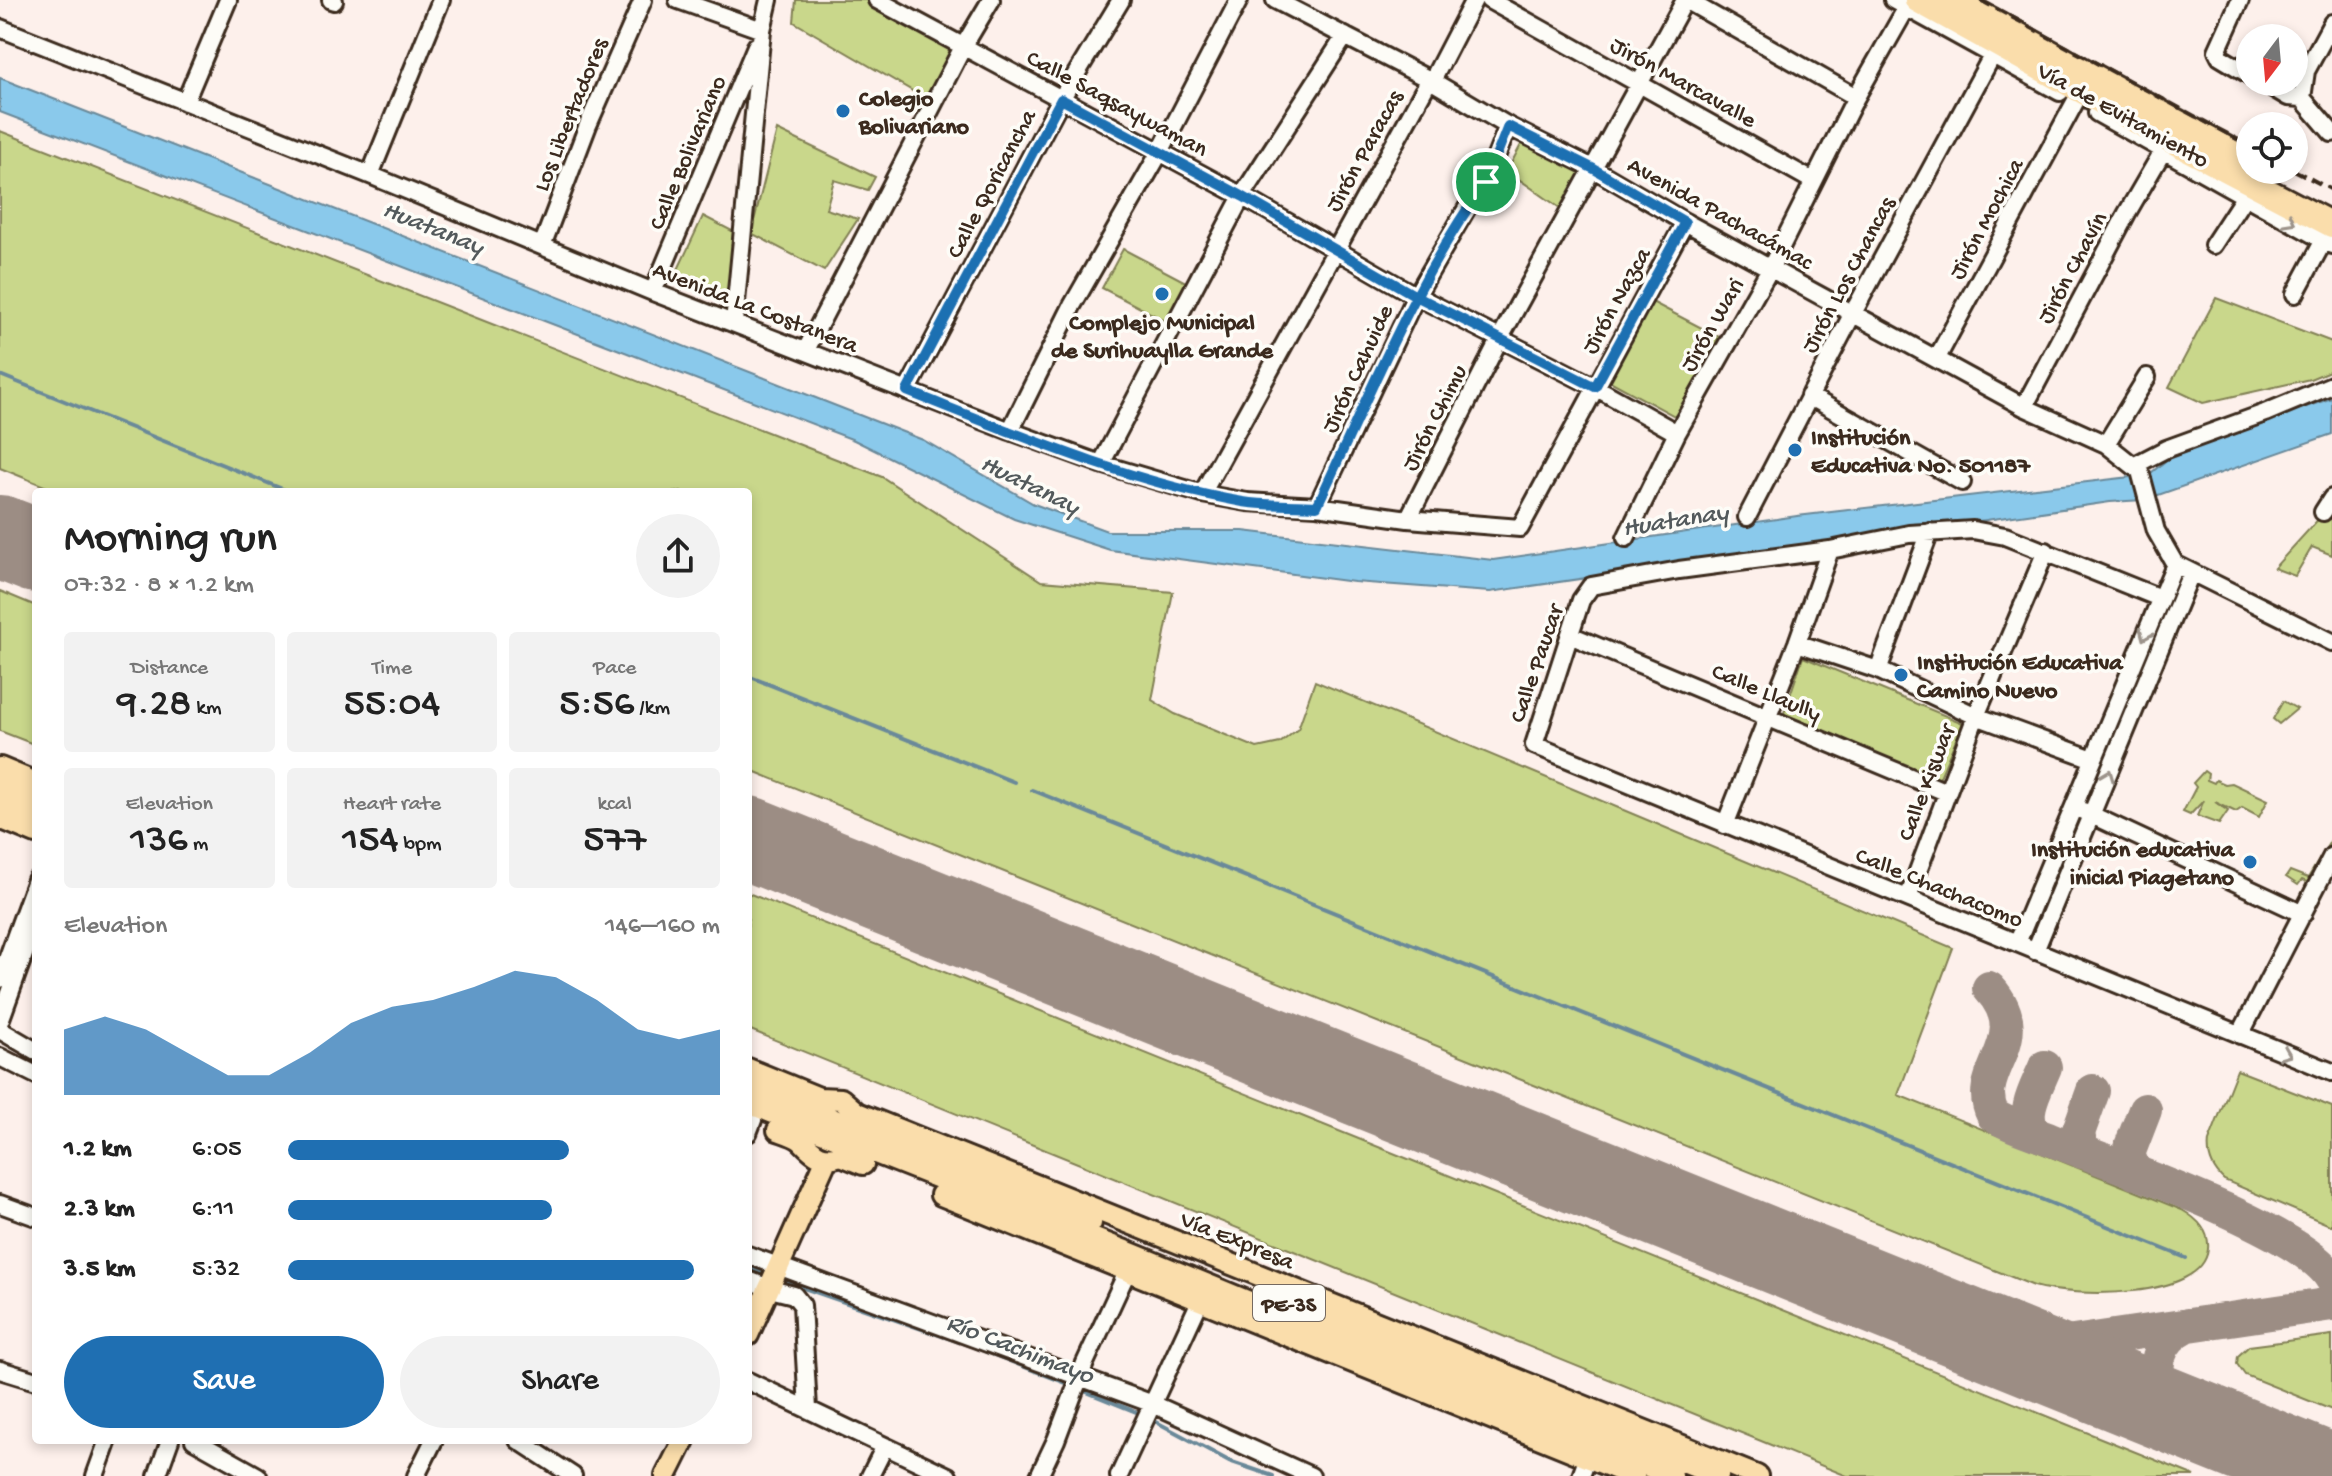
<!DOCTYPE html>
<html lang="en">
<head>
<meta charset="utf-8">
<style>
  body { margin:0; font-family:"Gochi Hand",sans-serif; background:#f2f2f2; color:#222; height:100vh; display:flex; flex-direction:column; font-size:30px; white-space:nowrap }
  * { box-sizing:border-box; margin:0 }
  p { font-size:26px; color:#767676 }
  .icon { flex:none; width:44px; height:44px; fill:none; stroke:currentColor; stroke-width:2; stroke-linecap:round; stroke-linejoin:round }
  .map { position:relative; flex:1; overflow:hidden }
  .side { position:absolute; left:32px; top:488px; width:720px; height:956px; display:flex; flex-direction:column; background:#fff; border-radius:8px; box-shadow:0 4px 12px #0003 }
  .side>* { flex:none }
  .needle { width:52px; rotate:196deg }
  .fabs { position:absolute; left:2236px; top:24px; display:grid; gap:16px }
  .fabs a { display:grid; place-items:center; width:72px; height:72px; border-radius:50%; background:#fff; box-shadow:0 4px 12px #0003; font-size:40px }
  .pin { position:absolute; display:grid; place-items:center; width:68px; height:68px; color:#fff; margin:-34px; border:4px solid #fff; border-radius:50%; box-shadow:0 2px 8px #0007 }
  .round { display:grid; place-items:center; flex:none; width:84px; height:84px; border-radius:42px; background:#f2f2f2 }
  .summary { display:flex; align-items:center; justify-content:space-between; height:136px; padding:0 32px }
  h1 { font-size:44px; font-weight:600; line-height:60px }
  .metrics { display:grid; grid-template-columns:repeat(3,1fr); gap:12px; height:136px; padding:8px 32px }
  .metrics div { display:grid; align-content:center; border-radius:8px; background:#f2f2f2; text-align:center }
  .metrics b { font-size:40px; font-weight:600 }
  .metrics small { font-size:22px; font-weight:400 }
  .metrics p { font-size:22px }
  .chart { height:224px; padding:16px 32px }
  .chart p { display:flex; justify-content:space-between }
  .chart svg { width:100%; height:144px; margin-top:8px; fill:#1f6fb2; opacity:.7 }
  .action { display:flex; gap:16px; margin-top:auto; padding:16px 32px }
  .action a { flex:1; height:92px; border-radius:48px; background:#1f6fb2; color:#fff; font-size:32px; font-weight:600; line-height:92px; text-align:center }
  .action a+a { background:#f2f2f2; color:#222 }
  ul { padding:0 32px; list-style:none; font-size:26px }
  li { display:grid; grid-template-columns:128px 96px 1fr; align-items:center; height:60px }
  li i { height:20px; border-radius:10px; background:#1f6fb2 }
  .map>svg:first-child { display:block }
  .green { fill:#c9d78b; stroke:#828054; stroke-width:2 }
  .water { fill:#8ac9eb; stroke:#6a8999; stroke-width:2 }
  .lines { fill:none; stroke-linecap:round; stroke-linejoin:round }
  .stream { stroke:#6a8999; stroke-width:4 }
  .taxiway { stroke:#9c8d84; stroke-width:34 }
  .runway { stroke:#9c8d84; stroke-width:84 }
  .minor-casing { stroke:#3b2a1e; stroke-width:22 }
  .major-casing { stroke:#3b2a1e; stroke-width:26 }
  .highway-casing { stroke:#3b2a1e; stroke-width:30 }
  .minor { stroke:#fdfcf7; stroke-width:16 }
  .major { stroke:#faddab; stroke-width:20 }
  .highway { stroke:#faddab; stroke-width:24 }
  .rail { stroke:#3b2a1e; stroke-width:4; stroke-dasharray:12 6; stroke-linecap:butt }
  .oneway { stroke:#9c938a }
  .route-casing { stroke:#fff; stroke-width:16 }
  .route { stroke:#1f6fb2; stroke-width:10 }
  .poi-dot { fill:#1f6fb2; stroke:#fdfcf7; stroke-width:3 }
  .labels { text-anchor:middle; stroke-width:7; stroke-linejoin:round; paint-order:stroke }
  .shield { fill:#fdfcf7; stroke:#75695f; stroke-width:2 }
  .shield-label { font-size:22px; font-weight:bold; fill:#3b2a1e }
  .street-label { font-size:24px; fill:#3b2a1e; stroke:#fdfcf7 }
  .poi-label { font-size:24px; font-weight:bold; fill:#3b2a1e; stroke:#fdfcf7; text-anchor:start }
  .water-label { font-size:26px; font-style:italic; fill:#535a5c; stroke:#fdfcf7 }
</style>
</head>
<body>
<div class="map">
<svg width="2332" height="1476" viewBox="0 0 2332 1476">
  <rect width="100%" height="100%" fill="#fdf0eb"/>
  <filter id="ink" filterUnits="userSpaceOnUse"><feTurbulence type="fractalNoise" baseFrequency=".0125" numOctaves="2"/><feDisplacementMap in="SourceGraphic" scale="16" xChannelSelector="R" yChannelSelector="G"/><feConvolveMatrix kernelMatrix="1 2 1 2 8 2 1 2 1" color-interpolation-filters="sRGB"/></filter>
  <g filter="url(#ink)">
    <path class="green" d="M 796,0 L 876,0 L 965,48 L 935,104 L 794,22 Z
      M 777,130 L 875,177 L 868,190 L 834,180 L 826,209 L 858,219 L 824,271 L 751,233 Z
      M 0,131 L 882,477 L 1041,581 L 1173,592 L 1152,700 L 1175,714 L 1257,748 L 1280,743 L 1298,729 L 1315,681 L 1953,948 L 1898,1095 L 2182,1210 C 2196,1218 2210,1230 2208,1249 C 2203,1301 2071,1297 2034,1286 L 748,769 L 748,492 L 59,492 L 0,468 Z
      M 1523,141 L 1592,178 L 1576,208 L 1560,208 L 1507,171 Z
      M 703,216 L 740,235 L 729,298 L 675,276 Z
      M 1123,249 L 1199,289 L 1179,328 L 1102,288 Z
      M 2216,298 L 2332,342 L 2332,370 L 2310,379 L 2203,403 L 2169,387 Z
      M 1650,301 L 1719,337 L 1678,418 L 1608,380 Z
      M 2332,504 L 2332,555 L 2312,547 L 2295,576 L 2274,568 Z
      M 0,591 L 36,606 L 36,745 L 0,731 Z
      M 1803,657 L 1963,723 L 1937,784 L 1782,719 Z
      M 2283,701 L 2297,709 L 2279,724 L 2273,719 Z
      M 2204,771 L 2208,774 L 2207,780 L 2214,783 L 2216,780 L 2225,784 L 2232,783 L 2268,800 L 2259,817 L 2242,808 L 2236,812 L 2215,802 L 2228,811 L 2219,824 L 2197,816 L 2204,800 L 2190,815 L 2183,812 L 2196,787 L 2193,783 Z
      M 2332,838 L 2332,853 L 2296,908 L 2307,882 L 2302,880 L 2298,885 L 2286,877 L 2290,871 L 2308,878 Z
      M 748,893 L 2195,1476 L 1847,1476 L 748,1029 Z
      M 2237,1070 L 2332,1107 L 2332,1226 L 2224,1180 C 2212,1169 2207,1157 2209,1141 Z
      M 2332,1335 L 2332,1410 L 2245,1375 L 2237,1364 L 2238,1356 L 2249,1346 Z"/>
    <path class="water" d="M 0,78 L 923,440 L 1034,504 L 1107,531 L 1243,531 L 1493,560 L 1797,516 L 2139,476 L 2152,472 L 2176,452 L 2332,398 L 2332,434 L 2144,500 L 2110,502 L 1490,592 L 1354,582 L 1110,550 L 1014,519 L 854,440 L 0,112 Z"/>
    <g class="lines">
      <path class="stream" d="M 0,375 L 290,492
        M 748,676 L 1014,782
        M 1032,790 L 2186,1258
        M 748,1268 L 766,1275
        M 778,1279 L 971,1346 L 1071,1385
        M 1079,1389 L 1141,1414
        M 1149,1418 L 1229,1461 L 1273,1476"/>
      <path class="taxiway" d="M 1989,988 C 2037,1041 1970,1070 1993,1115 C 2010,1126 2031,1132 2050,1139 C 2107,1162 2307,1231 2332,1279
        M 2033,1132 C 2021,1112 2037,1087 2045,1067
        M 2082,1152 L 2078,1133 L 2093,1091
        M 2135,1173 L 2128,1154 L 2145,1110
        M 2020,1350 L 2332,1304
        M 2159,1406 C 2156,1370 2151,1344 2188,1325"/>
      <path class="runway" d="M 0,537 L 36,551
        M 748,838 L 2332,1476"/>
      <g class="minor-casing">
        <path id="minor" d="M 331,0 L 334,1
          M 678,0 L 762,30
          M 877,0 L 1242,196 L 1416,296 L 1595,387 L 1677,433
          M 1275,0 L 1432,81 L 1508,126 L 1594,169 L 1685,222 L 2024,407 L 2106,444 L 2140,471 L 2156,531 L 2175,564 L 2332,642
          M 1489,0 L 1813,181
          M 1686,0 L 1856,97
          M 1893,0 L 2060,92
          M 2240,0 L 2217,51 L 2220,57 L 2250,75
          M 0,28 L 370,175 L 653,292 L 1010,431 L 1101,464 L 1202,494 L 1247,502 L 1317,506 L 1408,519 L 1520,528 L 1685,222
          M 2263,82 L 2288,97 L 2302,98 L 2332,133
          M 2302,98 L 2306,71 L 2332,23
          M 185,102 L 228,0
          M 2097,113 L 2332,245
          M 370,175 L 441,0
          M 2213,245 L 2245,196
          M 542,246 L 588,125 L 643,0
          M 653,292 L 756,46
          M 2295,294 L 2324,240
          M 734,323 L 762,30 L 769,0
          M 806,350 L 963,47 L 991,0
          M 1937,358 L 2081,91
          M 907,391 L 1061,99 L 1121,0
          M 1809,396 L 1962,482
          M 2024,407 L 2127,213 L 2163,151
          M 1010,431 L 1072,306 L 1160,152 L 1239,0
          M 2106,444 L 2147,377
          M 1101,464 L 1242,196 L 1345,36
          M 2135,465 L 2166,449 L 2265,413 L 2332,385
          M 1202,494 L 1426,86 L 1432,81 L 1474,0
          M 1317,506 L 1416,296 L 1467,208 L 1486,182 L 1508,126
          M 2323,512 L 2332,498
          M 1747,517 L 1853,313 L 1992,56
          M 1408,519 L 1500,338 L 1685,0
          M 1626,538 L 1677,433 L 1771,267 L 1856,97 L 1907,7
          M 2160,598 L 2005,536 L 1973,530 L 1909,534 L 1830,550 L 1679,570 L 1591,586 L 1581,600 L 1534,745 L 2332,1072
          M 1570,635 L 1946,792
          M 1797,643 L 1878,670 L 1976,716 L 2093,759
          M 1878,670 L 1930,532
          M 2083,811 L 2303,914
          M 1725,825 L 1797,643 L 1830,550
          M 1908,898 L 1976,716 L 2046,551
          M 2017,943 L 2175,564
          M 2035,951 L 2191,573
          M 0,979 L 36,880
          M 0,1021 L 36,921
          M 0,1030 L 36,1051
          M 2240,1035 L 2332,856
          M 0,1057 L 36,1075
          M 748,1133 L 753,1120
          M 0,1204 L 36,1217
          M 748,1255 L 1153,1404 L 1311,1476
          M 748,1280 L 761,1285
          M 770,1289 L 794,1295 L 802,1305 L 808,1409
          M 0,1370 L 36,1381
          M 748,1381 L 948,1476
          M 194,1440 L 258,1476
          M 518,1440 L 573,1476
          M 95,1476 L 108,1440
          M 157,1476 L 170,1440
          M 416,1476 L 434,1440
          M 870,1476 L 885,1446
          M 1039,1476 L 1056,1440 L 1085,1363 L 1128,1270
          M 1119,1476 L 1201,1299
          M 1581,1476 L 1588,1457"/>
      </g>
      <g class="major-casing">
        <path id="major" d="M 0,768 L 36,783
          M 0,784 L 36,799
          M 0,803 L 36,817
          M 0,818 L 36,833
          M 748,1069 L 819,1098 L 841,1099 L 857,1113 L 1757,1476
          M 748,1085 L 1091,1223
          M 748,1103 L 1128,1252 L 1672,1476
          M 778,1130 C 786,1133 797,1136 802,1141 C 814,1154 823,1162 841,1155 L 863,1164
          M 941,1195 L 1634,1476
          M 1325,1317 L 1718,1476
          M 748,1335 L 827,1158
          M 666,1476 L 684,1440"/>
      </g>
      <g class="highway-casing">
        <path id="highway" d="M 1917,0 L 2170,140 L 2332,225
          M 1954,0 L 2250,162"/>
      </g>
      <use href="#minor" class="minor"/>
      <use href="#major" class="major"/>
      <use href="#highway" class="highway"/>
      <path class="rail" d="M 1980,0 L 2250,146
        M 2294,170 L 2332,190"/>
    </g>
    <defs><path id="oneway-chevron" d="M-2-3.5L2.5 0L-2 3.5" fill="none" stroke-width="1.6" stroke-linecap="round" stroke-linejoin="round" transform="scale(2)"/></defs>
    <g class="oneway">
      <use href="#oneway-chevron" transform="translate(2290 221) rotate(29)"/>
      <use href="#oneway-chevron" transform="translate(2145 635) rotate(113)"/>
      <use href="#oneway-chevron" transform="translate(2108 775) rotate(-69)"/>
      <use href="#oneway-chevron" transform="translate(2286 1054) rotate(22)"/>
    </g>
  </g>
  <g class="lines" filter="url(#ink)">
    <g class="route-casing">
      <path id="route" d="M 1486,182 C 1415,280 1369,396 1317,506 C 1293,504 1267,506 1243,502 C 1128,482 1016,434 907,391 L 1061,99 L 1242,196 L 1416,296 L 1595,387 L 1685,222 L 1594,169 L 1508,126 L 1486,182"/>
    </g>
    <use href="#route" class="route"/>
  </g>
  <g class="poi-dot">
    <circle cx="843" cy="111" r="8"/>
    <circle cx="1162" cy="294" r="8"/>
    <circle cx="1795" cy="450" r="8"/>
    <circle cx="1901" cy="675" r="8"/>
    <circle cx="2250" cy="862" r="8"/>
  </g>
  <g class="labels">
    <rect class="shield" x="1253" y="1285" width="72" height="36" rx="6"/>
    <g class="shield-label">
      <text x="1289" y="1311">PE-3S</text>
    </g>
    <g class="street-label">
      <text transform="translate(1684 81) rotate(29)" y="8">Jirón Marcavalle</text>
      <text transform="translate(1118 102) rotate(28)" y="8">Calle Saqsaywaman</text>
      <text transform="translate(569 114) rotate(-68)" y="8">Los Libertadores</text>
      <text transform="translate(2124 114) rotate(29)" y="8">Vía de Evitamiento</text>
      <text transform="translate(1363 150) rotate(-61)" y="8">Jirón Paracas</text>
      <text transform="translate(686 152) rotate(-67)" y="8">Calle Bolivariano</text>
      <text transform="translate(990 183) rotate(-62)" y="8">Calle Qoricancha</text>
      <text transform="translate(1721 212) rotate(29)" y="8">Avenida Pachacámac</text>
      <text transform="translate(1985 218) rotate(-62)" y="8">Jirón Mochica</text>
      <text transform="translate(2071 267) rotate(-62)" y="8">Jirón Chavín</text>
      <text transform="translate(1847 274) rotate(-62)" y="8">Jirón Los Chancas</text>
      <text transform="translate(1615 300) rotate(-61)" y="8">Jirón Nazca</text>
      <text transform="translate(756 306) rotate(21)" y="8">Avenida La Costanera</text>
      <text transform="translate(1711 324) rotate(-60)" y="8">Jirón Wari</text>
      <text transform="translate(1356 368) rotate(-65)" y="8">Jirón Cahuide</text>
      <text transform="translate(1433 417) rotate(-63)" y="8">Jirón Chimu</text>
      <text transform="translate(1535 663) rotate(-71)" y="8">Calle Paucar</text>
      <text transform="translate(1767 691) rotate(23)" y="8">Calle Llaully</text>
      <text transform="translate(1925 782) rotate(-69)" y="8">Calle Kiswar</text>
      <text transform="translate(1940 886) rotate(22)" y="8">Calle Chachacomo</text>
      <text transform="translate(1238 1239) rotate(22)" y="8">Vía Expresa</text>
    </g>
    <g class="poi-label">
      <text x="859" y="105">Colegio<tspan x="859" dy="28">Bolivariano</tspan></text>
      <text x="1162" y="329" text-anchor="middle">Complejo Municipal<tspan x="1162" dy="28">de Surihuaylla Grande</tspan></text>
      <text x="1811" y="444">Institución<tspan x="1811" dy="28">Educativa No. 501187</tspan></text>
      <text x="1917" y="669">Institución Educativa<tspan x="1917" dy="28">Camino Nuevo</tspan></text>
      <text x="2234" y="856" text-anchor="end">Institución educativa<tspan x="2234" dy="28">inicial Piagetano</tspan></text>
    </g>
    <g class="water-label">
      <text transform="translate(434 226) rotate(22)" y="9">Huatanay</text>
      <text transform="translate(1031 483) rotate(26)" y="9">Huatanay</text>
      <text transform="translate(1675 518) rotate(-9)" y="9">Huatanay</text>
      <text transform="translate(1021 1347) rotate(21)" y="9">Río Cachimayo</text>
    </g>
  </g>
</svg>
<div class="fabs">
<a><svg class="needle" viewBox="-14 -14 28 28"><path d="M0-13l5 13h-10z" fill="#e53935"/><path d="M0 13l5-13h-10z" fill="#767676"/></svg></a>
<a><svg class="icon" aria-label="locate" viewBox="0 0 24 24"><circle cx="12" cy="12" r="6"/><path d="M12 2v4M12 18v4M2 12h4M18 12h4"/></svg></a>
</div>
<div class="pin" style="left:1486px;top:182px;background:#1e9e55"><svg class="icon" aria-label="arrive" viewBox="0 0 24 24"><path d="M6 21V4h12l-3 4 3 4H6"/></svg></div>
<section class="side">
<div class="summary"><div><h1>Morning run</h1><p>07:32 · 8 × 1.2 km</p></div><a class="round"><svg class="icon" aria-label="share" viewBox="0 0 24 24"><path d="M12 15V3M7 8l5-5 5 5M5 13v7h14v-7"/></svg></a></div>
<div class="metrics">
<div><p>Distance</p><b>9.28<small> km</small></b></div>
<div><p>Time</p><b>55:04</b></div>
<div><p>Pace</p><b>5:56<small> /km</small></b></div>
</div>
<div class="metrics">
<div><p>Elevation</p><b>136<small> m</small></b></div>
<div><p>Heart rate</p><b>154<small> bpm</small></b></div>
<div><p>kcal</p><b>577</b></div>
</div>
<div class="chart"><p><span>Elevation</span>146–160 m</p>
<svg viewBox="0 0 160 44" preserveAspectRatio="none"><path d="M0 44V24L10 20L20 24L30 31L40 38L50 38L60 31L70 22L80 17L90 15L100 11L110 6L120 8L130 15L140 24L150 27L160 24V44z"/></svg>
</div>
<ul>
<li><b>1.2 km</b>6:05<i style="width:65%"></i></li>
<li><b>2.3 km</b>6:11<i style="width:61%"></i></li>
<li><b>3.5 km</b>5:32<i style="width:94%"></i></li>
</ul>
<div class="action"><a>Save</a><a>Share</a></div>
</section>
</div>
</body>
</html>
